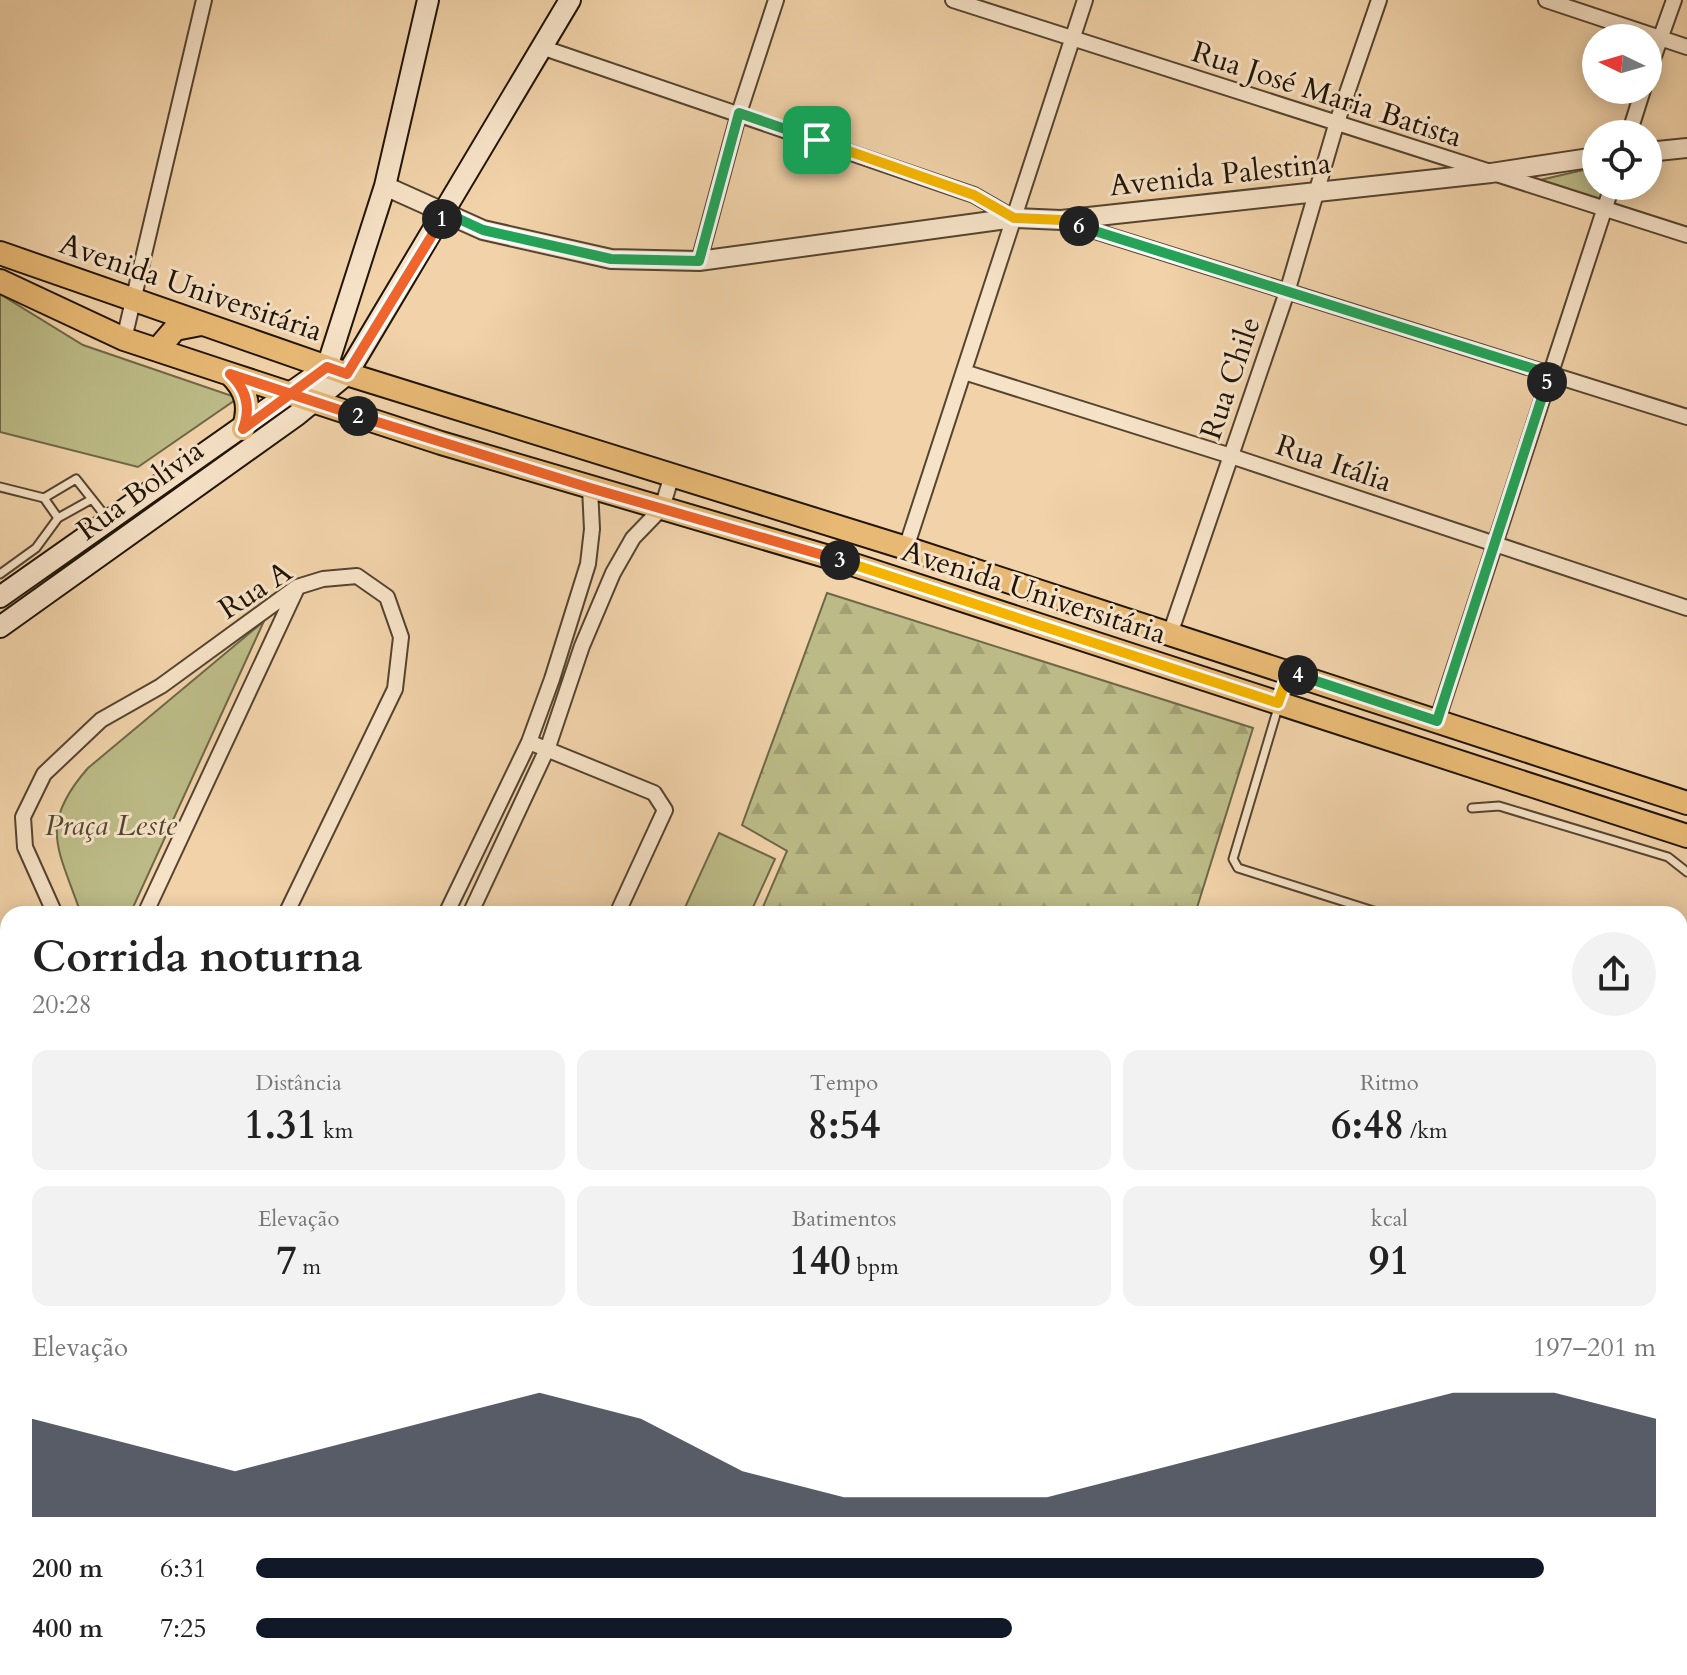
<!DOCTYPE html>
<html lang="pt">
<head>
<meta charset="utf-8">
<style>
  body { margin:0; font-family:Cardo,serif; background:#f2f2f2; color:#222; height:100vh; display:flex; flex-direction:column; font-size:30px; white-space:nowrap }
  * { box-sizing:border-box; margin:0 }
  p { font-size:26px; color:#767676 }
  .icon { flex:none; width:44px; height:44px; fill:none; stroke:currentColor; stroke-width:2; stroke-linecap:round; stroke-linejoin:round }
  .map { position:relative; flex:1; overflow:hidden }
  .panel { position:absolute; left:0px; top:906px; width:1688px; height:770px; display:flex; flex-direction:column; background:#fff; border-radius:24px 24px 0 0; box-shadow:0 4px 20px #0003 }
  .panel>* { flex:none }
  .needle { width:52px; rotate:275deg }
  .buttons { position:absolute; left:1582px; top:24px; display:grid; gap:16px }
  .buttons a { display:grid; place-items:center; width:80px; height:80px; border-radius:50%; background:#fff; box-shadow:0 4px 20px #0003; font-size:40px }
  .pin { position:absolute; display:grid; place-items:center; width:68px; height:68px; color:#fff; margin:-34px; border-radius:16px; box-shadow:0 4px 12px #0006 }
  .km { position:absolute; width:40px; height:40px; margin:-20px; border-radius:50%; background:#222; color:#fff; font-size:22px; line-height:40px; text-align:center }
  .round { display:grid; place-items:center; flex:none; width:84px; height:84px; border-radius:42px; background:#f2f2f2 }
  .headline { display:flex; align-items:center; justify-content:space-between; height:136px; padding:0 32px }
  h1 { font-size:44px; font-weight:700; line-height:60px }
  .metrics { display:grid; grid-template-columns:repeat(3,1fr); gap:12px; height:136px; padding:8px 32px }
  .metrics div { display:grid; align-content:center; border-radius:16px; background:#f2f2f2; text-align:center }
  .metrics b { font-size:40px; font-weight:700 }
  .metrics small { font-size:22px; font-weight:400 }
  .metrics p { font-size:22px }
  .chart { height:224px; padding:16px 32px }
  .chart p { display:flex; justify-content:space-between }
  .chart svg { width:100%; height:144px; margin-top:8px; fill:#111827; opacity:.7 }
  ul { padding:0 32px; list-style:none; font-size:26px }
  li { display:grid; grid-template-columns:128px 96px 1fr; align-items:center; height:60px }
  li i { height:20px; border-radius:10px; background:#111827 }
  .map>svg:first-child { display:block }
  .forest { fill:url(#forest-firs); stroke:#6e6848; stroke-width:2 }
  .park { fill:#bcbb87; stroke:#6e6848; stroke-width:2 }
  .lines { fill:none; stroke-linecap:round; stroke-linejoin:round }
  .service-casing { stroke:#554430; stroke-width:11 }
  .minor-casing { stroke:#554430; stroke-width:18 }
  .tertiary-casing { stroke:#554430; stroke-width:22 }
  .secondary-casing { stroke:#211508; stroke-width:24 }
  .primary-casing { stroke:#211508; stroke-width:26 }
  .service { stroke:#f6e2c7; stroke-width:7 }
  .minor { stroke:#f6e2c7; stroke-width:14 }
  .tertiary { stroke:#f6e2c7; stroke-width:18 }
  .secondary { stroke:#f6e2c7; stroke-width:20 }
  .primary { stroke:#e8b974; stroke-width:22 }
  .split-1-casing { stroke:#fff; stroke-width:16 }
  .split-2-casing { stroke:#fff; stroke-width:16 }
  .split-3-casing { stroke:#fff; stroke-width:16 }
  .split-4-casing { stroke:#fff; stroke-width:16 }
  .split-5-casing { stroke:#fff; stroke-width:16 }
  .split-6-casing { stroke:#fff; stroke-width:16 }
  .split-7-casing { stroke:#fff; stroke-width:16 }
  .split-1 { stroke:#22a559; stroke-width:10 }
  .split-2 { stroke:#f0652b; stroke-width:10 }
  .split-3 { stroke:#f0652b; stroke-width:10 }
  .split-4 { stroke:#f5b400; stroke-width:10 }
  .split-5 { stroke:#22a559; stroke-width:10 }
  .split-6 { stroke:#22a559; stroke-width:10 }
  .split-7 { stroke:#f5b400; stroke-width:10 }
  .labels { text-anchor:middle; stroke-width:6; stroke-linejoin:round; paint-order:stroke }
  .street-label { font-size:30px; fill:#211508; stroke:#f6e2c7 }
  .park-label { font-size:30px; font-style:italic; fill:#50472e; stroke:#f6e2c7 }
</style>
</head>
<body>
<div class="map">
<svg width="1687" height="1675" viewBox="0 0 1687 1675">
  <defs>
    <pattern id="forest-firs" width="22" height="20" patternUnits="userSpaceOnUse" patternTransform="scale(2)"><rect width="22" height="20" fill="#bcbb87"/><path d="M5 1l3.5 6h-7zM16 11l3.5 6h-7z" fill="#a1a073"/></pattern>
  </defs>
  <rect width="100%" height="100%" fill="#f1d2a9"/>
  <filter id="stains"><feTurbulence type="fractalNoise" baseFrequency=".0025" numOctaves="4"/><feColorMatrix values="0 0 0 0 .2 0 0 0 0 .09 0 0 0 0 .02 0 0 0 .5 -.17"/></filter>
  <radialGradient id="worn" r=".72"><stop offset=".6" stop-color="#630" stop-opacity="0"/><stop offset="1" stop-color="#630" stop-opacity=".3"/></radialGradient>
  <path class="forest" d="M 827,593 L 1253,728 L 1195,914 L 760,914 L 787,851 L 742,825 Z
    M 1680,1291 L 1687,1292 L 1687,1408 L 1680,1451 Z
    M 440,1668 L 847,1668 L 845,1675 L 439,1675 Z
    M 862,1668 L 1605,1668 L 1600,1675 L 861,1675 Z"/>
  <path class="park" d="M 1596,167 L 1596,186 L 1606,186 L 1601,204 L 1536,181 Z
    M 0,294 L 83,345 L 238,398 L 138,467 L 0,432 Z
    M 264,621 L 130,914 L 81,914 C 59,849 37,826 88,768 Z
    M 719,833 L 775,859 L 750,914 L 682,914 Z"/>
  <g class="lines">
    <g class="service-casing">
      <path id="service" d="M 0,487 L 44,498 L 58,518 L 36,548 L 0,574
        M 44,498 L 76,479 L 107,518
        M 58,518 L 92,499
        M 1288,674 L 1233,859 L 1238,868 L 1383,914
        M 1472,808 L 1499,806 L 1668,857 L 1687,872
        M 1680,1014 L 1687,1016"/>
    </g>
    <g class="minor-casing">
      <path id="minor" d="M 953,0 L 1687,235
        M 1546,0 L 1687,47
        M 544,48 L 974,195 L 1014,218
        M 1648,73 L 1674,0
        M 1629,134 L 1643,90
        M 1066,222 L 1687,417
        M 699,261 L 739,113 L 776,0
        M 124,339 L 204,0
        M 964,372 L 1231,456 L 1687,608
        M 906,548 L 1085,0
        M 1170,634 L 1288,289 L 1336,125 L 1379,0
        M 1437,721 L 1612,186
        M 529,742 L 654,793 L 665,810 L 617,914
        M 55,914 L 25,847 L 23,817 L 44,774 L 101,720 L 161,686 L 297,587 L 323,579 L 357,576 L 387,597 L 401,637 L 395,689 L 286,914
        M 145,914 L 297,588
        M 446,914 L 529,742 L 552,679 L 588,564 L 592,529 L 590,488
        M 470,914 L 548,747 L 582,646 L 613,573 L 633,538 L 662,508 L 672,475
        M 0,1060 L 8,1075
        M 0,1399 L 8,1360
        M 0,1462 L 8,1465
        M 0,1490 L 8,1492
        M 1680,1553 L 1687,1520
        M 24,1675 L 28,1668
        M 236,1675 L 240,1668
        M 410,1675 L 412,1668
        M 1641,1675 L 1645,1668"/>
    </g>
    <g class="tertiary-casing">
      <path id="tertiary" d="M 1648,152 L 1687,148
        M 385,186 L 483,230 L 611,259 L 699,261 L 1014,218 L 1061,220 L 1491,173 L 1596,157"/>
    </g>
    <g class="secondary-casing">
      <path id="secondary" d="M 0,597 L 327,367 L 385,186 L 428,0
        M 0,627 L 297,415 L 347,374 L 570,0"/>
    </g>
    <g class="primary-casing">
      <path id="primary" d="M 0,253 L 347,374 L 906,548 L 1687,803
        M 0,281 L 124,339 L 230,374 L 441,443 L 839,560 L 1687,836
        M 157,350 L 175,329 L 201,324
        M 230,374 C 247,390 251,408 243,429"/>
    </g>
    <use href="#service" class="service"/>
    <use href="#minor" class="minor"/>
    <use href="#tertiary" class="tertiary"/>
    <use href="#secondary" class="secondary"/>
    <use href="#primary" class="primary"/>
  </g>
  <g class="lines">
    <g class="split-1-casing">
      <path id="split-1" d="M 442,219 L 446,213 L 483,230 L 611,259 L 699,261 L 739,113 L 817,140"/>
    </g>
    <g class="split-2-casing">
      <path id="split-2" d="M 358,416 L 230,374 C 247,390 251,408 243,429 L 327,367 L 347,374 L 442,219"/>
    </g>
    <g class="split-3-casing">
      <path id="split-3" d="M 358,416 L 590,488 L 840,560"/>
    </g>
    <g class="split-4-casing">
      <path id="split-4" d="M 840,560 L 1278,703 L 1289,672 L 1298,675"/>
    </g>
    <g class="split-5-casing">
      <path id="split-5" d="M 1298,675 L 1437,721 L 1547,382"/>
    </g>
    <g class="split-6-casing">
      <path id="split-6" d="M 1079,226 L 1550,374 L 1547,382"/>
    </g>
    <g class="split-7-casing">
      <path id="split-7" d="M 817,140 L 974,195 L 1014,218 L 1061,220 L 1079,226"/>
    </g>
    <use href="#split-1" class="split-1"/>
    <use href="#split-2" class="split-2"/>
    <use href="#split-3" class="split-3"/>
    <use href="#split-4" class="split-4"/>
    <use href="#split-5" class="split-5"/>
    <use href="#split-6" class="split-6"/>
    <use href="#split-7" class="split-7"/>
  </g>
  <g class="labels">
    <g class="street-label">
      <text transform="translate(1327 94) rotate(18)" y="10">Rua José Maria Batista</text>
      <text transform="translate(1220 174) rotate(-6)" y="10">Avenida Palestina</text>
      <text transform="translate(191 287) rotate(19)" y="10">Avenida Universitária</text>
      <text transform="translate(1230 378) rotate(-71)" y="10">Rua Chile</text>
      <text transform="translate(1334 463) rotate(19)" y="10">Rua Itália</text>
      <text transform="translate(140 490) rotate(-36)" y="10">Rua Bolívia</text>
      <text transform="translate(255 590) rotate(-33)" y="10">Rua A</text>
      <text transform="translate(1034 592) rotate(18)" y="10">Avenida Universitária</text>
    </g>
    <g class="park-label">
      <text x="111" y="835">Praça Leste</text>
    </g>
  </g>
  <rect width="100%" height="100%" filter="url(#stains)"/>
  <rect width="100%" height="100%" fill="url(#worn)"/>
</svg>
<div class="buttons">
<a><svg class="needle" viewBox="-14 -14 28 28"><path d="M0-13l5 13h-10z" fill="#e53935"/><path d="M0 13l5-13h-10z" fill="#767676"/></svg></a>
<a><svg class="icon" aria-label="locate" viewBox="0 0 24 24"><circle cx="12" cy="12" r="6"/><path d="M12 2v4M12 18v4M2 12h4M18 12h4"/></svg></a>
</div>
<div class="pin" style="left:817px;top:140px;background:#1e9e55"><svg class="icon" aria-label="arrive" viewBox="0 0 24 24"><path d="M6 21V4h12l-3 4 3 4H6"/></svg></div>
<b class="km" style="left:442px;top:219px">1</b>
<b class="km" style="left:358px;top:416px">2</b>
<b class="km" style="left:840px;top:560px">3</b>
<b class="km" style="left:1298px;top:675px">4</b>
<b class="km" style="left:1547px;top:382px">5</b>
<b class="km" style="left:1079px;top:226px">6</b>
<section class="panel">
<div class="headline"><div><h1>Corrida noturna</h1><p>20:28</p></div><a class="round"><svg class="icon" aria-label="share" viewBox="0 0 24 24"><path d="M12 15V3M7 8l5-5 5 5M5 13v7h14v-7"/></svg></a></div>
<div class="metrics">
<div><p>Distância</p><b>1.31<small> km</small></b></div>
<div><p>Tempo</p><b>8:54</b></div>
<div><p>Ritmo</p><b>6:48<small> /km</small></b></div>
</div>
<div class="metrics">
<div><p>Elevação</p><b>7<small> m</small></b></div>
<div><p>Batimentos</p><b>140<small> bpm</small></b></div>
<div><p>kcal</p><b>91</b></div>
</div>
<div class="chart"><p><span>Elevação</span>197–201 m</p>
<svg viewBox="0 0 160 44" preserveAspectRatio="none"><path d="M0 44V14L10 22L20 30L30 22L40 14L50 6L60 14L70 30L80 38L90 38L100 38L110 30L120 22L130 14L140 6L150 6L160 14V44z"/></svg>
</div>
<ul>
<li><b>200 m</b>6:31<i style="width:92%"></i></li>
<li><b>400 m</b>7:25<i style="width:54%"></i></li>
</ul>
</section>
</div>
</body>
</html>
